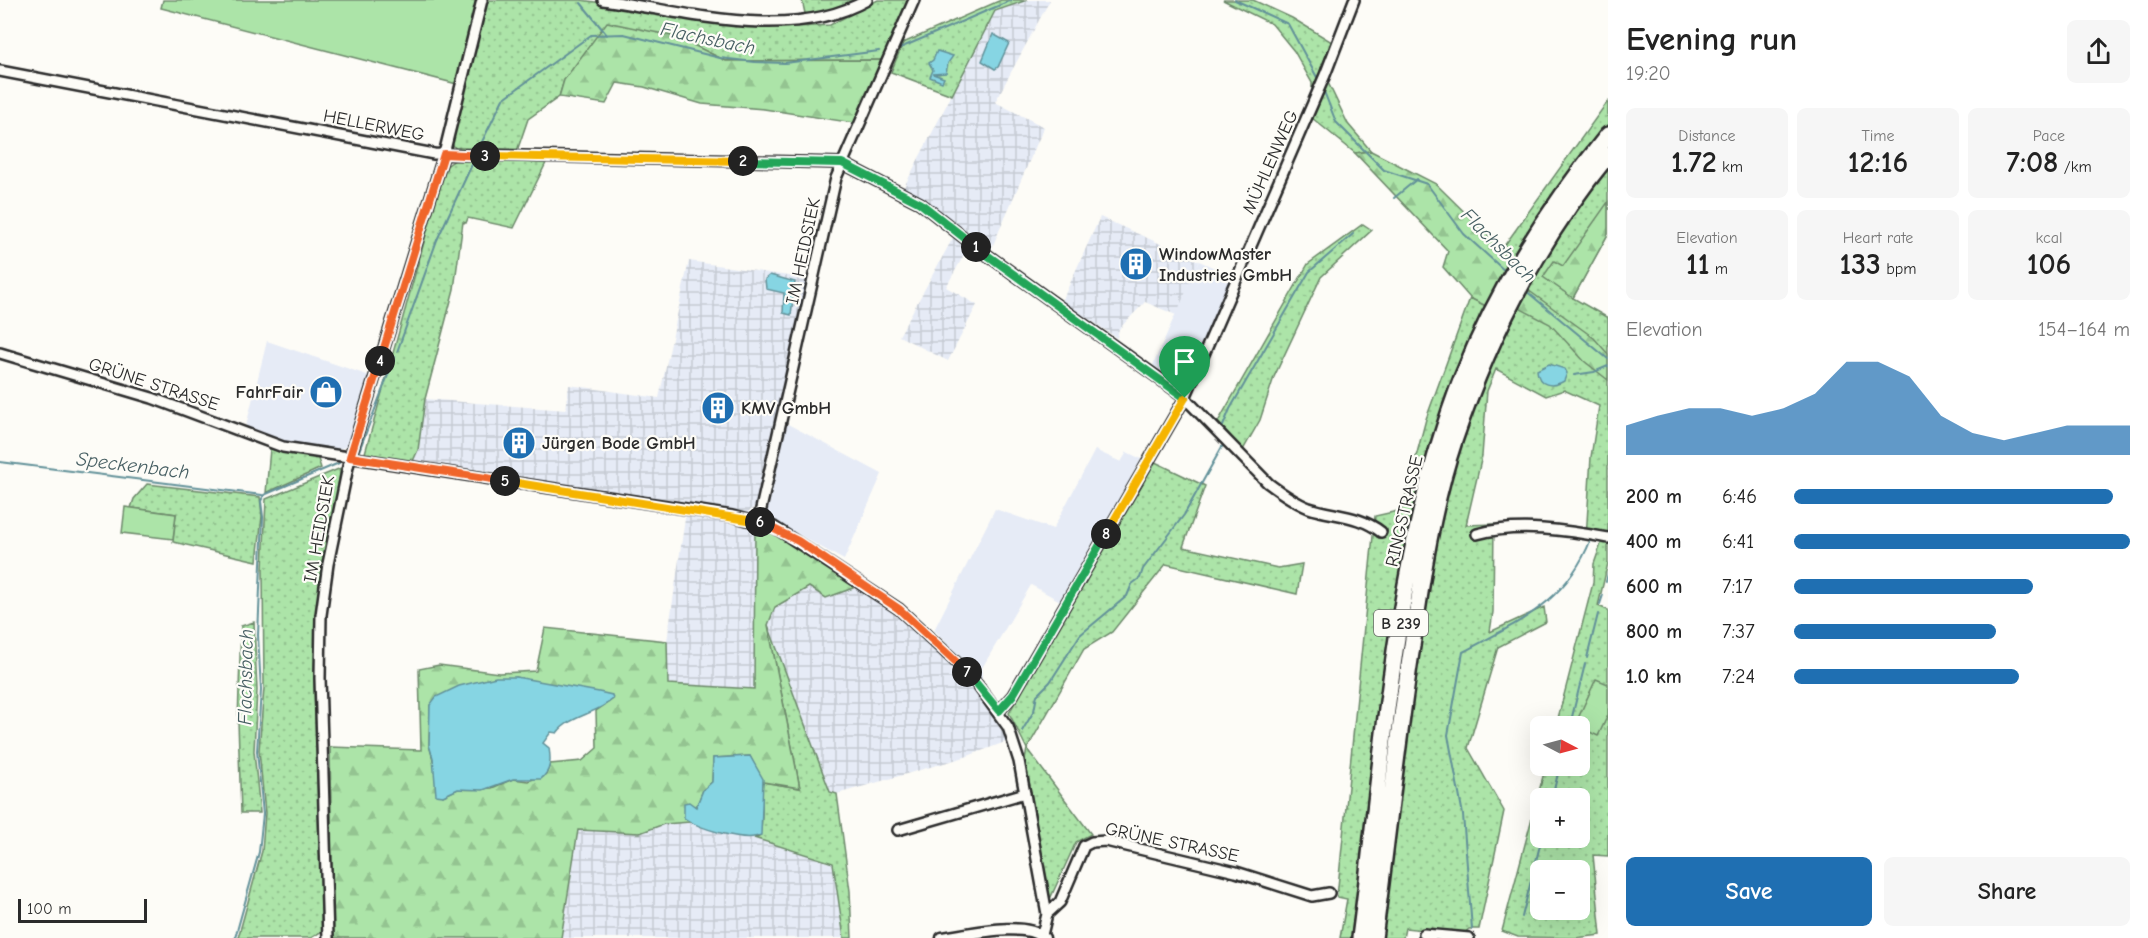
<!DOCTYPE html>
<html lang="en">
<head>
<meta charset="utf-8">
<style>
  body { margin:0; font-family:"Comic Neue",sans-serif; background:#f6f6f6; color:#222; height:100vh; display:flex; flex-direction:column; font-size:22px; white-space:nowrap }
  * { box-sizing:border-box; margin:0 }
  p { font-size:20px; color:#767676 }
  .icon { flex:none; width:33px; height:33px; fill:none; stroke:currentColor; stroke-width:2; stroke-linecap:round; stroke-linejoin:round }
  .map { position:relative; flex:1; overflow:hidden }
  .panel { display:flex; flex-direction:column; background:#fff; width:540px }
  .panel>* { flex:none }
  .needle { width:39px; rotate:96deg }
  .fabs { position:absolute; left:1530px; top:716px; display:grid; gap:12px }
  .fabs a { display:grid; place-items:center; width:60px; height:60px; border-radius:9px; background:#fff; box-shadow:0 6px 24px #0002; font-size:30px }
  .scale { position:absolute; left:18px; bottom:15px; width:129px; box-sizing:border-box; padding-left:6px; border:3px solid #2b2b2b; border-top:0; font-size:16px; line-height:21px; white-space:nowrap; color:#2b2b2b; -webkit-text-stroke:4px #fdfcf7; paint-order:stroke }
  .pin { position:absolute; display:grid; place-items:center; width:51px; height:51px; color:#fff; margin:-62px -26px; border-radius:50% 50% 50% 0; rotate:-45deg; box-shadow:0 0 6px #0007 }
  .pin .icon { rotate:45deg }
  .km { position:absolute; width:30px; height:30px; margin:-15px; border-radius:50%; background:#222; color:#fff; font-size:16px; line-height:30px; text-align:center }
  .round { display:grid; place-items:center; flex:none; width:63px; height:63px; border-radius:9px; background:#f6f6f6 }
  .overview { display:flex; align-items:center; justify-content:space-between; height:102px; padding:0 18px }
  h1 { font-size:33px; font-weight:700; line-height:45px }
  .metrics { display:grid; grid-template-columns:repeat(3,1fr); gap:9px; height:102px; padding:6px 18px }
  .metrics div { display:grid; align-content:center; border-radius:9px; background:#f6f6f6; text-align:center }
  .metrics b { font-size:30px; font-weight:700 }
  .metrics small { font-size:16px; font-weight:400 }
  .metrics p { font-size:16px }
  .chart { height:168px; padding:12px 18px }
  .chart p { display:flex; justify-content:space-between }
  .chart svg { width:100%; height:108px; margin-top:6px; fill:#1f6fb2; opacity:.7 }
  .action { display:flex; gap:12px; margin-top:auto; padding:12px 18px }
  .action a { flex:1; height:69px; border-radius:9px; background:#1f6fb2; color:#fff; font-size:24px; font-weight:700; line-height:69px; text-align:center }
  .action a+a { background:#f6f6f6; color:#222 }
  ul { padding:0 18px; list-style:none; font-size:20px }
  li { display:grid; grid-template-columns:96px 72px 1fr; align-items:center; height:45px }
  li i { height:15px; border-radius:8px; background:#1f6fb2 }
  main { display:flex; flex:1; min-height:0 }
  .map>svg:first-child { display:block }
  .built { fill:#e6ebf6 }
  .industrial { fill:url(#industrial-grid) }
  .grass { fill:url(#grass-dots); stroke:#6c886a; stroke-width:1.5; fill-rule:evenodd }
  .forest { fill:url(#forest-firs); stroke:#6c886a; stroke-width:1.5; fill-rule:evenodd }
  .garden { fill:#ace4a8; stroke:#6c886a; stroke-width:1.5 }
  .water { fill:#86d5e3; stroke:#629199; stroke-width:1.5 }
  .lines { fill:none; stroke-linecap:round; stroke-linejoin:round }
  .stream { stroke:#629199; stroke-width:2 }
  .minor-casing { stroke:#2b2b2b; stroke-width:14 }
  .tertiary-casing { stroke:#2b2b2b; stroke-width:15 }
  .trunk-casing { stroke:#2b2b2b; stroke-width:20 }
  .minor { stroke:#fdfcf7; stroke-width:9 }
  .tertiary { stroke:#fdfcf7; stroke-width:10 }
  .trunk { stroke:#fdfcf7; stroke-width:15 }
  .split-1-casing { stroke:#fff; stroke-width:12 }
  .split-2-casing { stroke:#fff; stroke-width:12 }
  .split-3-casing { stroke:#fff; stroke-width:12 }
  .split-4-casing { stroke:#fff; stroke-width:12 }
  .split-5-casing { stroke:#fff; stroke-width:12 }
  .split-6-casing { stroke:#fff; stroke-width:12 }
  .split-7-casing { stroke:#fff; stroke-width:12 }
  .split-8-casing { stroke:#fff; stroke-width:12 }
  .split-9-casing { stroke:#fff; stroke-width:12 }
  .split-1 { stroke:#22a559; stroke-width:8 }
  .split-2 { stroke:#22a559; stroke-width:8 }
  .split-3 { stroke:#f5b400; stroke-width:8 }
  .split-4 { stroke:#f0652b; stroke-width:8 }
  .split-5 { stroke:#f0652b; stroke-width:8 }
  .split-6 { stroke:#f5b400; stroke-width:8 }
  .split-7 { stroke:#f0652b; stroke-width:8 }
  .split-8 { stroke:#22a559; stroke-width:8 }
  .split-9 { stroke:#f5b400; stroke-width:8 }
  .labels { text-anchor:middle; stroke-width:4.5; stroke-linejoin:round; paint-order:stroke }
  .shield { fill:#fdfcf7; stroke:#6a6a68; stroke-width:1.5 }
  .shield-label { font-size:16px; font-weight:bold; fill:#2b2b2b }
  .street-label { font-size:18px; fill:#2b2b2b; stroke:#fdfcf7 }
  .poi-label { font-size:18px; font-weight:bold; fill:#2b2b2b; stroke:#fdfcf7; text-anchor:start }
  .water-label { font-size:20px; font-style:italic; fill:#465e62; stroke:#fdfcf7 }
</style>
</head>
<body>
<main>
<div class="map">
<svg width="1608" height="938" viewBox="0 0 1608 938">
  <defs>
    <pattern id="industrial-grid" width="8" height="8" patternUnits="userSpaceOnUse" patternTransform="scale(1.5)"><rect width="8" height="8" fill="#e6ebf6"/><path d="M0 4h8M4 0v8" fill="none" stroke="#c5cad3"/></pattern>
    <pattern id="grass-dots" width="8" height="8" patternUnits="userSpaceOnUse" patternTransform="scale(1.5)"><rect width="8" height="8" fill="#ace4a8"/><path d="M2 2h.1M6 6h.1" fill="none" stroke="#94c491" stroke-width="1.8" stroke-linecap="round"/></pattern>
    <pattern id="forest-firs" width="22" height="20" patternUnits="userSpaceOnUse" patternTransform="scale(1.5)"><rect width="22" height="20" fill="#ace4a8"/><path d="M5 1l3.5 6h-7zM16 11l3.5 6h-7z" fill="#94c491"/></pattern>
  </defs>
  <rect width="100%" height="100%" fill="#fdfcf7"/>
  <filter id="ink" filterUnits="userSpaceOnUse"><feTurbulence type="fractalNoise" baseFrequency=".0167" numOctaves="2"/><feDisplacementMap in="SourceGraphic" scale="12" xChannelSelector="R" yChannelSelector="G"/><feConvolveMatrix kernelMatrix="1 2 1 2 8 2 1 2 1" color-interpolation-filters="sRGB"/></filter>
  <g filter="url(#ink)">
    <path class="built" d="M 1199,261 L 1233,276 L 1182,387 L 1153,365 Z
      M 267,341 L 370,376 L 349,442 L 345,447 L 338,449 L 302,445 L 267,439 L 245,430 Z
      M 784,422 L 882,474 L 844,560 L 767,517 L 764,507 Z
      M 1095,450 L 1121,462 L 1127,452 L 1143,460 L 1062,602 L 1031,585 L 982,668 L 982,680 L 934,630 L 995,509 L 1053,529 Z"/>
    <path class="industrial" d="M 1027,0 L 1050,0 L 995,102 L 1044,127 L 990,252 L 925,201 L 903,189 L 995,11 Z
      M 1100,217 L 1199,261 L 1176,315 L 1145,302 L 1119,329 L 1117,338 L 1062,301 Z
      M 955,234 L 968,248 L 946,287 L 977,305 L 948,361 L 899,336 Z
      M 689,261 L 809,279 L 758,503 L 748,513 L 412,463 L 418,450 L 425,399 L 566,410 L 569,385 L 659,398 Z
      M 686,512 L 755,524 L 754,689 L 668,684 L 667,641 Z
      M 810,587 L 826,598 L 853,588 L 874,596 L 906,620 L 954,665 L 981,697 L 1008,741 L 965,757 L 837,794 L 830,793 L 768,625 L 775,607 Z
      M 691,822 L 720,833 L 754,838 L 833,863 L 844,938 L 561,938 L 578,830 L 640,833 L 664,824 Z"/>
    <path class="grass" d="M 487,0 L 581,0 L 779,28 L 830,25 L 878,0 L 909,0 L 883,60 L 726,61 L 677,37 L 564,80 L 559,97 L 528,119 L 517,151 L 457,150 L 452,144 Z
      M 802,0 L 857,0 L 824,16 L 806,18 Z
      M 1001,0 L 1027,0 L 995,11 L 952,95 L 891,72 L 903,43 Z
      M 1223,0 L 1253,0 L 1292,18 L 1332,42 L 1321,68 L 1348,124 L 1371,151 L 1355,153 L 1312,118 L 1312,83 L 1294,51 L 1272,24 Z
      M 1608,101 L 1608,124 L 1550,200 L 1507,269 L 1502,249 Z
      M 455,160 L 546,163 L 514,228 L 468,218 L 466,223 L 463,222 L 454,289 L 425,399 L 418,450 L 412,463 L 365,453 L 445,167 Z
      M 1608,166 L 1608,234 L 1573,298 L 1608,318 L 1608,563 L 1598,606 L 1608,610 L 1608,856 L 1593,855 L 1601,935 L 1575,938 L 1518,937 L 1502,931 L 1546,765 L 1580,765 L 1580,726 L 1556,726 L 1593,583 L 1594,564 L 1602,541 L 1586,539 L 1591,457 L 1599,406 L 1564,390 L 1546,396 L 1496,369 L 1487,391 L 1482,456 L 1466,525 L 1494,524 L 1493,612 L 1490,632 L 1544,607 L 1546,622 L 1498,647 L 1468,748 L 1504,811 L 1479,929 L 1469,929 L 1463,934 L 1405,928 L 1403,938 L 1379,938 C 1401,773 1414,595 1462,437 C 1490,346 1550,240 1608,166 ZM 1540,798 L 1580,798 L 1580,837 L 1540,837 ZM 1540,870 L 1580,870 L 1580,909 L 1540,909 Z
      M 1363,224 L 1372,230 L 1321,277 L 1274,377 L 1260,420 L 1243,450 L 1218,422 L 1308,264 Z
      M 1470,298 L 1486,306 L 1450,390 L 1420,487 L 1406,547 L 1351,938 L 1340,938 L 1347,899 L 1337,897 L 1375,516 L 1402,510 L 1426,419 Z
      M 270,449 L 317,456 L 321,468 L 266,493 Z
      M 1153,461 L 1205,486 L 1183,547 L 1278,568 L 1302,564 L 1297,594 L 1166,564 L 1112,632 L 1084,649 L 1027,749 L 1091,834 L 1076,842 L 1050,899 L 1025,759 L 1027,749 L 1009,713 Z
      M 341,468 L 316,615 L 314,681 L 322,931 L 311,938 L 238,938 L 262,851 L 265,813 L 259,750 L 264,688 L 263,569 L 266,499 Z
      M 147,484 L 260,497 L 262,516 L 257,561 L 173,542 L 176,514 L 131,508 L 134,499 Z
      M 254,622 L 257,690 L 254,751 L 260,813 L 241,813 L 238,721 L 241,626 Z
      M 768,625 L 830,792 L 837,794 L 850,891 L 852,938 L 844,938 L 833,863 L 754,838 L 759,837 C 765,820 760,801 763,782 L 800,788 Z"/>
    <path class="forest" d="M 607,22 L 677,37 L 726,61 L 883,60 L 854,123 L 764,109 L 702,104 L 644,87 L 617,83 L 606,104 L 559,97 L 564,80 Z
      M 1371,151 L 1436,184 L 1502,249 L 1507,269 L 1486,306 L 1470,298 L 1443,267 L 1448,251 L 1355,153 Z
      M 1608,202 L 1608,234 L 1573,298 L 1543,277 L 1554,261 L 1563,266 Z
      M 1528,290 L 1594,338 L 1608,354 L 1608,380 L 1584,361 L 1550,324 L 1519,308 Z
      M 755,524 L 773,530 L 850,580 L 853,588 L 826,598 L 809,587 L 775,607 L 768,625 L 800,788 L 763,782 L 750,756 L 713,758 L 712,782 L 703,790 L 697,806 L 693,806 L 684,818 L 691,822 L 664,824 L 640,833 L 578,830 L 561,938 L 333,938 L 330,747 L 421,750 L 419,669 L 439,665 L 499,673 L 536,671 L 545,628 L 667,641 L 668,684 L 754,689 ZM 516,677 L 613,699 L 596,711 L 597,748 L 582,761 L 550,764 L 546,775 L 528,781 L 513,779 L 492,788 L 458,789 L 443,796 L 429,745 L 430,705 Z"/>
    <path class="garden" d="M 163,0 L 477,0 L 457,84 L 161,8 Z
      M 125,507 L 176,514 L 173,539 L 122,533 Z
      M 1596,679 L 1608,684 L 1608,715 L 1598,736 L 1575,725 Z"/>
    <path class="water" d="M 993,34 L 1009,43 L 998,67 L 995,69 L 982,61 Z
      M 937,51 L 953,56 L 948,63 L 946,73 L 933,74 L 944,78 L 942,82 L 930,77 L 933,70 L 929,63 L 933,60 Z
      M 770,275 L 795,282 L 791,315 L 783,313 L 784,293 L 766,289 L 765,279 Z
      M 1549,364 L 1565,369 L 1567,373 L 1564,381 C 1552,388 1538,386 1537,370 Z
      M 496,677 L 516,677 L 599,692 L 612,695 L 613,699 C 597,714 569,716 557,733 L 551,732 L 543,743 L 549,748 C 551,760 551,771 541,779 L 513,779 L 483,790 L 458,789 L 443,796 L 436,795 L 433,758 L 429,745 L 430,705 L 436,697 L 459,686 Z
      M 750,756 L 763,779 L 761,835 C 745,843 698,828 684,818 L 684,803 L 689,802 L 696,807 L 703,790 L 712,782 L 713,758 Z"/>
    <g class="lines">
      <path class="stream" d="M 1235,0 L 1288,24 L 1319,81
        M 581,3 L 607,35
        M 900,48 L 1012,0
        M 1323,89 L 1336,122 L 1384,170 L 1427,184 L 1464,234 L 1506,272
        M 477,152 L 503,99 L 591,35 L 624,34 L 720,58 L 755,62 L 785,63 L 879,51
        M 1394,198 L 1417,179
        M 1525,290 L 1608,359
        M 397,352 L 437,240 L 475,158
        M 1574,375 L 1594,372 L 1608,366
        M 1223,426 L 1230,409 L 1309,272 L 1353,234
        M 359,451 L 395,357
        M 0,462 L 262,495
        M 1606,582 L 1608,574
        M 1600,604 L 1603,595
        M 1587,658 L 1598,614
        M 1571,721 L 1585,664
        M 1022,731 L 1034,711 L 1037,695 L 1050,682 L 1080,635 L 1127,596 L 1132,584 L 1140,578 L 1143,569 L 1184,515 L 1223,445
        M 1552,798 L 1560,765
        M 1522,917 L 1542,837
        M 1472,929 L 1463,815 L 1448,735 L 1463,652 C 1520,621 1566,603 1591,539
        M 235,938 L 259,852 L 263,814 L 257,751 L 261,690 L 258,635 L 263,517 L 261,501 L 264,495 L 339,463"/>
      <g class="minor-casing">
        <path id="minor" d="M 603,0 C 686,12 791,43 867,0
          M 0,71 L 434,154 L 842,163 L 920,203 L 972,244 L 1182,395 L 1268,483 C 1280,492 1294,502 1309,508 C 1334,516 1360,515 1381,532
          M 0,353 L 152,398 L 283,447 L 732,516 L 774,527 L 899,609 L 971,676 L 1008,727 L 1019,761 L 1047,914 L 1042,935
          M 758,522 L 836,178 L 914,0
          M 1477,534 C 1518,523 1567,530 1608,538
          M 999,711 L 1013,695 L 1185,398 L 1325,75 L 1354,0
          M 898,830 L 1025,793
          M 1047,914 L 1060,902 L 1084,846 L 1092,842 L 1106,841 L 1236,872 L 1312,896 L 1329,893
          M 1424,934 L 1469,938
          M 328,938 L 320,678 L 321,615 L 328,564 L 350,457 L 444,154 L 482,0"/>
      </g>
      <g class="tertiary-casing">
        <path id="tertiary" d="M 942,938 C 967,935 1024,920 1044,938"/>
      </g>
      <g class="trunk-casing">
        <path id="trunk" d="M 1360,938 C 1384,754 1394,552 1462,378 C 1497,289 1548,209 1608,135
          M 1374,938 C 1387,840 1397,743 1412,646 C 1422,577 1432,507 1454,441 C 1488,339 1539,239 1608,155"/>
      </g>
      <use href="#minor" class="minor"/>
      <use href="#tertiary" class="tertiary"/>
      <use href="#trunk" class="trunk"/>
    </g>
  </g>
  <g class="lines" filter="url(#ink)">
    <g class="split-1-casing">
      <path id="split-1" d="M 976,247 L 1185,398"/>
    </g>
    <g class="split-2-casing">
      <path id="split-2" d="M 743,161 L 842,163 L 920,203 L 976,247"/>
    </g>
    <g class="split-3-casing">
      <path id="split-3" d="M 485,156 L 743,161"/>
    </g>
    <g class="split-4-casing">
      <path id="split-4" d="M 380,361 L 444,154 L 485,156"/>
    </g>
    <g class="split-5-casing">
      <path id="split-5" d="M 380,361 L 350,457 L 505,481"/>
    </g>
    <g class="split-6-casing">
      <path id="split-6" d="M 505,481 L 760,522"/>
    </g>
    <g class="split-7-casing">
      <path id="split-7" d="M 760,522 L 798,541 L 899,609 L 967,672"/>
    </g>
    <g class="split-8-casing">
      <path id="split-8" d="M 967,672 L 999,711 L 1013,695 L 1106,534"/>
    </g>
    <g class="split-9-casing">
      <path id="split-9" d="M 1106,534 L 1185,398"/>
    </g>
    <use href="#split-1" class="split-1"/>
    <use href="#split-2" class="split-2"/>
    <use href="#split-3" class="split-3"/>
    <use href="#split-4" class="split-4"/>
    <use href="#split-5" class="split-5"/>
    <use href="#split-6" class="split-6"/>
    <use href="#split-7" class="split-7"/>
    <use href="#split-8" class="split-8"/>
    <use href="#split-9" class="split-9"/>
  </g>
  <defs>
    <g id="building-disc" transform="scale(1.725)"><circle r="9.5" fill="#1f6fb2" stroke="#fdfcf7"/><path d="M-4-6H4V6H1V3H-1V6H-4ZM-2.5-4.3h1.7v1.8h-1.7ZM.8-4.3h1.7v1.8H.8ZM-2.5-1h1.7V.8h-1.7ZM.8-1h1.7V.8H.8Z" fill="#fff"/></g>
    <g id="shop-disc" transform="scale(1.725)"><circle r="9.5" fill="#1f6fb2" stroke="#fdfcf7"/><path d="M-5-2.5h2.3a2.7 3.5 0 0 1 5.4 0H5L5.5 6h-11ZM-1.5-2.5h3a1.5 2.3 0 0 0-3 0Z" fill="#fff"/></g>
  </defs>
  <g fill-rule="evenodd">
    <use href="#building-disc" x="1136" y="264"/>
    <use href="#shop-disc" x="326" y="392"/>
    <use href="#building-disc" x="718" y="408"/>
    <use href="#building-disc" x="519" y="443"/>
  </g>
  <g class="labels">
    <rect class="shield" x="1374" y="610" width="54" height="26" rx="4.5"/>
    <g class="shield-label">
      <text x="1401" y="629">B 239</text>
    </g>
    <g class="street-label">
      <text transform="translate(374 125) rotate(11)" y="6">HELLERWEG</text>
      <text transform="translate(1270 162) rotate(-66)" y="6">MÜHLENWEG</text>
      <text transform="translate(803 251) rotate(-78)" y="6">IM HEIDSIEK</text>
      <text transform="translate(154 384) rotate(18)" y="6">GRÜNE STRASSE</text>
      <text transform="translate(1404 511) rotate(-77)" y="6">RINGSTRASSE</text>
      <text transform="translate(319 529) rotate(-80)" y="6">IM HEIDSIEK</text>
      <text transform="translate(1172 842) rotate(12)" y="6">GRÜNE STRASSE</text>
    </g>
    <g class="poi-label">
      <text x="1159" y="260">WindowMaster<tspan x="1159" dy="21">Industries GmbH</tspan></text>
      <text x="303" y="398" text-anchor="end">FahrFair</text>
      <text x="741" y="414">KMV GmbH</text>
      <text x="542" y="449">Jürgen Bode GmbH</text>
    </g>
    <g class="water-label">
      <text transform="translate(708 38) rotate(12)" y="7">Flachsbach</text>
      <text transform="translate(1499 245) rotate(45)" y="7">Flachsbach</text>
      <text transform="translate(133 465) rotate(7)" y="7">Speckenbach</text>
      <text transform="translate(245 677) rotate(-89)" y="7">Flachsbach</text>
    </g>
  </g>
</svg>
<div class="fabs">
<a><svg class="needle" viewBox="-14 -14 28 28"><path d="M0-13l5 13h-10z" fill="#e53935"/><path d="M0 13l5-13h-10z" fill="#767676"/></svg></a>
<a>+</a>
<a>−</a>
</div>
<div class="scale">100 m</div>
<div class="pin" style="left:1185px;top:398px;background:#1e9e55"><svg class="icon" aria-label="arrive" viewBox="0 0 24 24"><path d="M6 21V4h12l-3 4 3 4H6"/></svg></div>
<b class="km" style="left:976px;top:247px">1</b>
<b class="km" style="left:743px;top:161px">2</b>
<b class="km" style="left:485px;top:156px">3</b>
<b class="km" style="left:380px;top:361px">4</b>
<b class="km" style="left:505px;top:481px">5</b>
<b class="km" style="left:760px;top:522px">6</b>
<b class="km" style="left:967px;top:672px">7</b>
<b class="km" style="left:1106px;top:534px">8</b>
</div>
<section class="panel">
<div class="overview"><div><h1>Evening run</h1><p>19:20</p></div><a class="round"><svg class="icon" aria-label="share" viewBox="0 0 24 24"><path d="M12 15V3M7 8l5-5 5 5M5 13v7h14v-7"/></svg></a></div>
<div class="metrics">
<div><p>Distance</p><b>1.72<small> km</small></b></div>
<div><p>Time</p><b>12:16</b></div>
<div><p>Pace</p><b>7:08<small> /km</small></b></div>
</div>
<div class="metrics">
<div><p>Elevation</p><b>11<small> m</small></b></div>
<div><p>Heart rate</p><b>133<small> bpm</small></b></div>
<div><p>kcal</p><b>106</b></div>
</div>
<div class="chart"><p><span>Elevation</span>154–164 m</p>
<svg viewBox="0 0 160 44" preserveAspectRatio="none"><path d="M0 44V32L10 28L20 25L30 25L40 28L50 25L60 19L70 6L80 6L90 12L100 28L110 35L120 38L130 35L140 32L150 32L160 32V44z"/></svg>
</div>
<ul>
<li><b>200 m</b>6:46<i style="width:95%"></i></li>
<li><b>400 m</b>6:41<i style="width:100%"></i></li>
<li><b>600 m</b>7:17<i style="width:71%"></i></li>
<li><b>800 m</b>7:37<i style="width:60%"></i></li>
<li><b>1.0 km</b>7:24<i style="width:67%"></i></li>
</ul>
<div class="action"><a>Save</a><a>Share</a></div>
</section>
</main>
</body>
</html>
